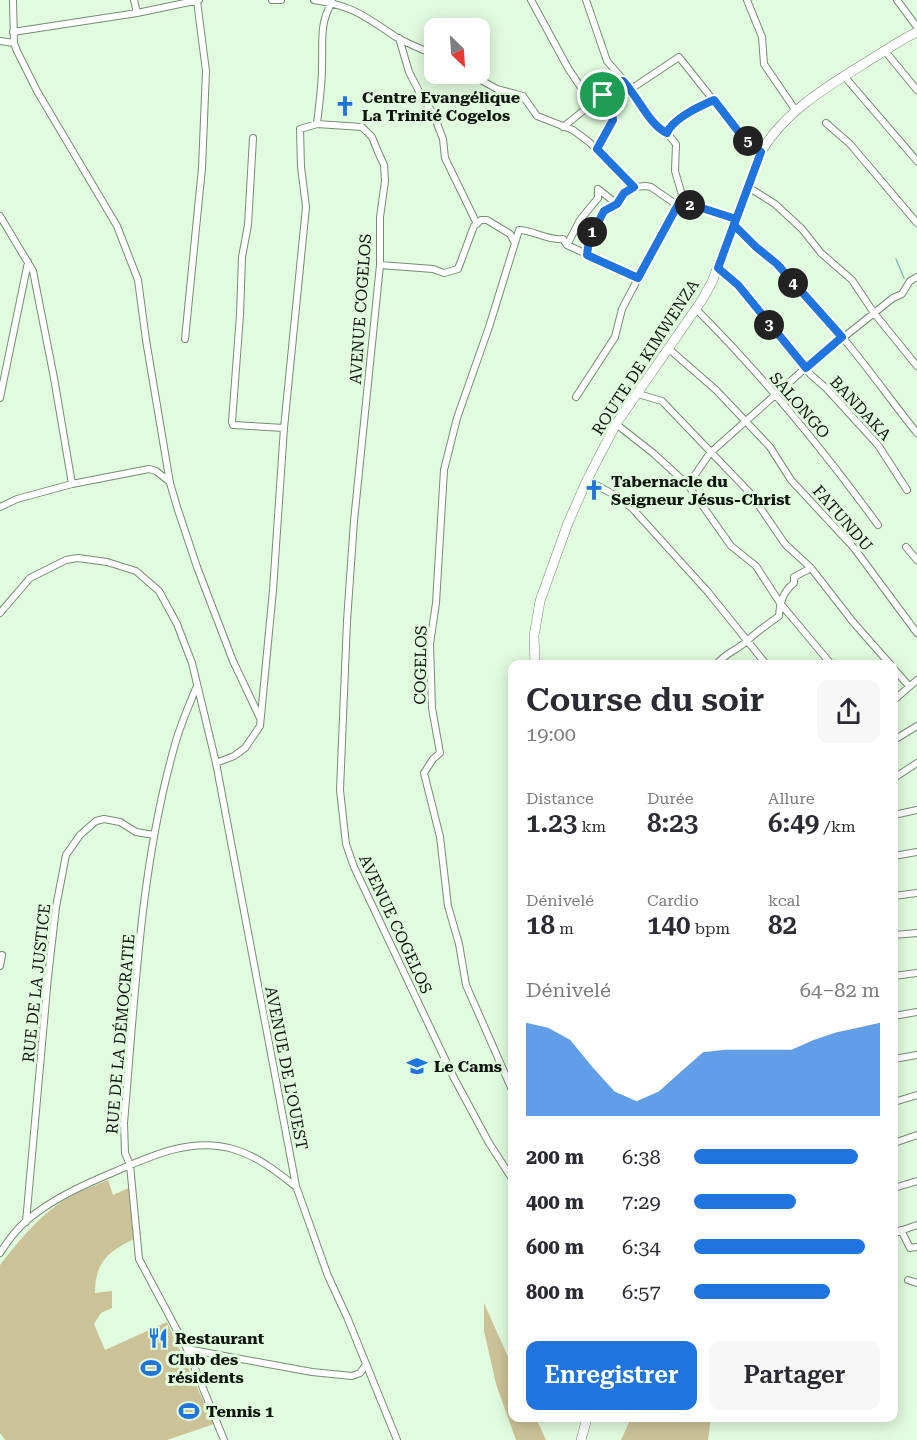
<!DOCTYPE html>
<html lang="fr">
<head>
<meta charset="utf-8">
<style>
  body { margin:0; font-family:"Roboto Serif",serif; background:#f7f7f7; color:#2b2b33; height:100vh; display:flex; flex-direction:column; font-size:22px; white-space:nowrap }
  * { box-sizing:border-box; margin:0 }
  p { font-size:20px; color:#7c7c81 }
  .icon { flex:none; width:33px; height:33px; fill:none; stroke:currentColor; stroke-width:2; stroke-linecap:round; stroke-linejoin:round }
  .map { position:relative; flex:1; overflow:hidden }
  .side { position:absolute; left:508px; top:660px; width:390px; height:762px; display:flex; flex-direction:column; background:#fff; border-radius:12px; box-shadow:0 3px 15px #0003 }
  .side>* { flex:none }
  .needle { width:39px; rotate:155deg }
  .tools { position:absolute; left:424px; top:18px; display:grid; gap:12px }
  .tools a { display:grid; place-items:center; width:66px; height:66px; border-radius:12px; background:#fff; box-shadow:0 3px 15px #0003; font-size:30px }
  .pin { position:absolute; display:grid; place-items:center; width:51px; height:51px; color:#fff; margin:-26px; border:3px solid #fff; border-radius:50%; box-shadow:0 2px 6px #0007 }
  .km { position:absolute; width:30px; height:30px; margin:-15px; border-radius:50%; background:#222; color:#fff; font-size:16px; line-height:30px; text-align:center }
  .round { display:grid; place-items:center; flex:none; width:63px; height:63px; border-radius:12px; background:#f7f7f7 }
  .headline { display:flex; align-items:center; justify-content:space-between; height:102px; padding:0 18px }
  h1 { font-size:33px; font-weight:600; line-height:45px }
  .stats { display:grid; grid-template-columns:repeat(3,1fr); gap:9px; height:102px; padding:6px 18px }
  .stats div { display:grid; align-content:center }
  .stats b { font-size:26px; font-weight:600 }
  .stats small { font-size:16px; font-weight:400 }
  .stats p { font-size:16px }
  .chart { height:168px; padding:12px 18px }
  .chart p { display:flex; justify-content:space-between }
  .chart svg { width:100%; height:108px; margin-top:6px; fill:#2074de; opacity:.7 }
  .cta { display:flex; gap:12px; margin-top:auto; padding:12px 18px }
  .cta a { flex:1; height:69px; border-radius:12px; background:#2074de; color:#fff; font-size:24px; font-weight:600; line-height:69px; text-align:center }
  .cta a+a { background:#f7f7f7; color:#2b2b33 }
  ul { padding:0 18px; list-style:none; font-size:20px }
  li { display:grid; grid-template-columns:96px 72px 1fr; align-items:center; height:45px }
  li i { height:15px; border-radius:8px; background:#2074de }
  .map>svg:first-child { display:block }
  .green { fill:#ccc298 }
  .lines { fill:none; stroke-linecap:round; stroke-linejoin:round }
  .stream { stroke:#7dc1bb; stroke-width:1.5 }
  .street-casing { stroke:#768d74; stroke-width:8 }
  .secondary-casing { stroke:#768d74; stroke-width:10 }
  .street { stroke:#fff; stroke-width:6 }
  .secondary { stroke:#fff; stroke-width:9 }
  .route-casing { stroke:#fff; stroke-width:12 }
  .route { stroke:#2074de; stroke-width:8 }
  .labels { text-anchor:middle; stroke-width:6; stroke-linejoin:round; paint-order:stroke }
  .poi-label { font-size:16px; font-weight:bold; fill:#0e160d; stroke:#e1fbde; text-anchor:start }
  .street-label { font-size:16px; fill:#0e160d; stroke:#e1fbde }
</style>
</head>
<body>
<div class="map">
<svg width="917" height="1440" viewBox="0 0 917 1440">
  <rect width="100%" height="100%" fill="#e1fbde"/>
  <path class="green" d="M 108,1180 L 113,1195 L 131,1187 L 136,1238 C 109,1251 95,1261 95,1293 L 112,1291 L 112,1308 L 101,1313 L 94,1324 L 105,1350 L 167,1322 L 214,1424 L 167,1440 L 5,1440 L 0,1433 L 0,1265 C 21,1238 43,1211 73,1195 C 84,1189 96,1185 108,1180 Z
    M 484,1303 L 513,1368 L 513,1418 L 536,1418 L 546,1440 L 516,1440 L 496,1384 L 484,1331 Z
    M 631,1418 L 711,1418 L 708,1440 L 621,1440 Z"/>
  <g class="lines">
    <path class="stream" d="M 896,259 L 904,278"/>
    <g class="street-casing">
      <path id="street" d="M 13,0 L 14,43 L 17,51 L 37,91 L 117,226 L 138,280 L 146,340 L 170,483 L 177,507 L 197,567 L 233,661 L 260,718
        M 134,0 L 137,13
        M 272,0 L 281,0
        M 314,0 C 354,6 364,16 396,37 C 408,44 422,49 435,55
        M 531,0 L 568,68 L 592,104
        M 747,0 L 762,37 L 764,64 L 796,111
        M 897,0 L 917,27
        M 13,32 L 137,13 L 199,0
        M 399,38 L 409,72 L 423,99 L 433,113 L 443,139 L 445,158 L 477,224
        M 0,41 L 14,43
        M 885,51 L 917,90
        M 470,74 L 497,89 L 523,96 L 537,116 L 573,130 L 589,142 L 634,187
        M 844,76 L 917,161
        M 631,89 L 679,57 L 741,135 L 761,152
        M 826,123 L 850,144 L 917,223
        M 317,124 C 319,105 322,86 322,67 C 323,42 319,24 332,2
        M 563,127 L 603,95 L 603,91 L 609,83 L 623,81
        M 667,133 C 673,118 700,106 714,100
        M 253,138 L 248,225 L 242,257 L 240,315 L 232,422 L 233,425 L 284,428
        M 597,149 C 609,122 620,126 603,95
        M 748,187 L 775,204 L 802,229 L 821,253 L 852,280 L 874,313 L 917,366
        M 598,189 L 617,204
        M 680,202 L 736,219
        M 0,216 L 33,271 L 54,378 L 72,484
        M 580,220 L 593,229 L 592,233
        M 734,225 C 773,260 810,298 843,338 C 869,369 892,402 917,433
        M 567,245 L 580,220 L 598,198 L 598,189
        M 587,255 L 589,240 L 604,211 L 617,204 L 624,193 L 634,187 L 646,186 L 651,187 L 677,205
        M 380,265 L 433,269 L 444,273 L 458,269 L 474,226 L 481,220 L 487,220 L 510,234 L 515,243
        M 718,268 L 738,285 L 811,375 L 826,388 L 878,445 L 907,490
        M 695,308 C 762,375 822,448 878,525
        M 185,339 L 202,168 L 206,71 L 197,1
        M 669,349 L 716,390 L 770,447 L 791,480 L 854,548 L 917,633
        M 638,394 L 662,401 L 751,494 L 785,544 L 811,568 L 853,622 L 890,664
        M 576,397 L 615,337 L 622,309 L 682,195 L 675,171 L 676,144 L 667,133 L 659,128 L 631,89 L 607,61 L 586,0
        M 0,398 L 28,262
        M 616,424 L 653,453 L 688,485 L 731,546 L 756,566 L 780,603 L 831,664
        M 587,480 L 611,493 L 632,508 L 708,592 L 766,664
        M 688,485 L 710,453 L 810,364 L 893,298 L 902,294 L 910,281 L 917,277
        M 0,507 L 17,499 L 72,484 L 149,469 L 156,471 L 170,482
        M 906,547 L 917,560
        M 0,613 L 30,578 L 66,560 L 78,558 L 107,562 L 136,571 L 159,591 L 177,624 L 192,663 L 216,763 L 296,1186 L 328,1276 L 347,1317 L 397,1440
        M 717,664 C 725,653 738,650 748,640 C 758,631 768,624 779,616 C 780,602 783,592 794,583 L 794,577 L 811,568
        M 894,669 L 909,686
        M 196,688 C 188,708 179,728 174,748 C 140,869 135,998 124,1123 L 125,1153 L 130,1165 L 139,1259 L 187,1349 L 224,1440
        M 894,700 L 917,680
        M 894,740 L 917,726
        M 216,763 L 234,756 L 245,748 L 260,726 L 273,590 L 284,428 L 306,207 L 301,167 L 300,129 L 317,124 L 362,127 L 372,137 L 378,152 L 384,165 L 385,181 L 380,217 L 380,265 L 354,521 L 347,621 L 340,790 L 346,844 L 354,867 L 454,1078 L 489,1143 L 513,1180
        M 894,778 L 917,763
        M 894,815 L 917,810
        M 894,856 L 917,852
        M 894,896 L 917,893
        M 894,935 L 917,933
        M 0,966 L 2,955
        M 894,976 L 917,973
        M 894,1016 L 917,1012
        M 894,1059 L 917,1055
        M 513,1092 L 466,985 L 459,944 L 448,906 L 440,837 L 424,773 L 433,759 L 440,753 L 432,708 L 430,644 L 436,603 L 444,470 L 457,418 L 489,327 L 519,230 C 533,230 548,241 563,239 L 567,245 L 638,278
        M 894,1102 L 917,1095
        M 894,1143 L 917,1135
        M 894,1188 L 917,1181
        M 26,1222 L 48,977 L 56,907 L 66,855 L 80,835 L 96,821 L 104,819 L 120,822 L 136,832 L 154,835
        M 901,1230 L 910,1248 L 917,1247
        M 894,1233 L 917,1225
        M 0,1253 C 7,1242 16,1230 26,1221 C 52,1199 83,1185 114,1172 C 151,1156 191,1137 233,1149 C 257,1156 276,1171 295,1186
        M 908,1280 L 917,1283
        M 187,1349 L 312,1372 L 352,1376 L 360,1373 L 365,1366"/>
    </g>
    <g class="secondary-casing">
      <path id="secondary" d="M 535,664 L 534,636 L 540,601 L 568,523 L 587,480 L 616,424 L 702,300 L 712,282 L 761,152 C 785,110 833,83 873,58 C 888,49 902,39 917,32
        M 581,1440 L 587,1418"/>
    </g>
    <use href="#street" class="street"/>
    <use href="#secondary" class="secondary"/>
  </g>
  <g class="lines">
    <g class="route-casing">
      <path id="route" d="M 603,95 L 612,111 L 613,120 L 597,149 L 634,187 L 624,193 L 617,204 L 604,211 L 589,240 L 587,255 L 638,278 L 680,201 L 736,219 L 718,268 L 738,285 L 806,368 L 842,337 L 777,264 L 756,247 L 734,225 L 761,152 L 741,135 L 714,100 C 700,106 673,118 667,133 C 649,125 637,95 623,81 L 609,83 L 603,91 L 603,95"/>
    </g>
    <use href="#route" class="route"/>
  </g>
  <defs>
    <g id="church-bare" transform="scale(1.62)"><path d="M-1.2-6h2.4v3.5h3.3v2.4h-3.3V6h-2.4V-.1h-3.3v-2.4h3.3Z" fill="#2074de" stroke="#e1fbde" stroke-width="2.5" paint-order="stroke"/></g>
    <g id="school-bare" transform="scale(1.62)"><path d="M0-5L7-2L0 1L-7-2ZM-4 1L0 2.5L4 1V4Q0 6-4 4Z" fill="#2074de" stroke="#e1fbde" stroke-width="2.5" paint-order="stroke"/></g>
    <g id="restaurant-bare" transform="scale(1.62)"><path d="M-5-6h1v4h1v-4h1v4h1v-4h1v5L-1.5 .5V6h-2V.5L-5-1ZM5-6V6H3V1.5H1.5Q1.5-4 5-6Z" fill="#2074de" stroke="#e1fbde" stroke-width="2.5" paint-order="stroke"/></g>
    <g id="stadium-bare" transform="scale(1.62)"><path d="M0-5a6.5 5 0 1 0 0 10a6.5 5 0 1 0 0-10ZM-3.5-1.8h7v3.6h-7Z" fill="#2074de" stroke="#e1fbde" stroke-width="2.5" paint-order="stroke"/></g>
  </defs>
  <g fill-rule="evenodd">
    <use href="#church-bare" x="345" y="106"/>
    <use href="#church-bare" x="594" y="490"/>
    <use href="#school-bare" x="417" y="1066"/>
    <use href="#restaurant-bare" x="158" y="1338"/>
    <use href="#stadium-bare" x="151" y="1368"/>
    <use href="#stadium-bare" x="189" y="1411"/>
  </g>
  <g class="labels">
    <g class="poi-label">
      <text x="362" y="103">Centre Evangélique<tspan x="362" dy="18">La Trinité Cogelos</tspan></text>
      <text x="611" y="487">Tabernacle du<tspan x="611" dy="18">Seigneur Jésus-Christ</tspan></text>
      <text x="434" y="1072">Le Cams</text>
      <text x="175" y="1344">Restaurant</text>
      <text x="168" y="1365">Club des<tspan x="168" dy="18">résidents</tspan></text>
      <text x="206" y="1417">Tennis 1</text>
    </g>
    <g class="street-label">
      <text transform="translate(360 309) rotate(-86)" y="6">AVENUE COGELOS</text>
      <text transform="translate(645 357) rotate(-57)" y="6">ROUTE DE KIMWENZA</text>
      <text transform="translate(800 405) rotate(49)" y="6">SALONGO</text>
      <text transform="translate(861 408) rotate(47)" y="6">BANDAKA</text>
      <text transform="translate(843 518) rotate(49)" y="6">FATUNDU</text>
      <text transform="translate(420 665) rotate(-89)" y="6">COGELOS</text>
      <text transform="translate(396 924) rotate(65)" y="6">AVENUE COGELOS</text>
      <text transform="translate(36 983) rotate(-84)" y="6">RUE DE LA JUSTICE</text>
      <text transform="translate(120 1034) rotate(-85)" y="6">RUE DE LA DÉMOCRATIE</text>
      <text transform="translate(287 1068) rotate(79)" y="6">AVENUE DE L'OUEST</text>
    </g>
  </g>
</svg>
<div class="tools">
<a><svg class="needle" viewBox="-14 -14 28 28"><path d="M0-13l5 13h-10z" fill="#e53935"/><path d="M0 13l5-13h-10z" fill="#7c7c81"/></svg></a>
</div>
<div class="pin" style="left:603px;top:95px;background:#1e9e55"><svg class="icon" aria-label="arrive" viewBox="0 0 24 24"><path d="M6 21V4h12l-3 4 3 4H6"/></svg></div>
<b class="km" style="left:592px;top:232px">1</b>
<b class="km" style="left:690px;top:205px">2</b>
<b class="km" style="left:769px;top:325px">3</b>
<b class="km" style="left:793px;top:283px">4</b>
<b class="km" style="left:748px;top:141px">5</b>
<section class="side">
<div class="headline"><div><h1>Course du soir</h1><p>19:00</p></div><a class="round"><svg class="icon" aria-label="share" viewBox="0 0 24 24"><path d="M12 15V3M7 8l5-5 5 5M5 13v7h14v-7"/></svg></a></div>
<div class="stats">
<div><p>Distance</p><b>1.23<small> km</small></b></div>
<div><p>Durée</p><b>8:23</b></div>
<div><p>Allure</p><b>6:49<small> /km</small></b></div>
</div>
<div class="stats">
<div><p>Dénivelé</p><b>18<small> m</small></b></div>
<div><p>Cardio</p><b>140<small> bpm</small></b></div>
<div><p>kcal</p><b>82</b></div>
</div>
<div class="chart"><p><span>Dénivelé</span>64–82 m</p>
<svg viewBox="0 0 160 44" preserveAspectRatio="none"><path d="M0 44V6L10 8L20 13L30 24L40 34L50 38L60 34L70 26L80 18L90 17L100 17L110 17L120 17L130 13L140 10L150 8L160 6V44z"/></svg>
</div>
<ul>
<li><b>200 m</b>6:38<i style="width:88%"></i></li>
<li><b>400 m</b>7:29<i style="width:55%"></i></li>
<li><b>600 m</b>6:34<i style="width:92%"></i></li>
<li><b>800 m</b>6:57<i style="width:73%"></i></li>
</ul>
<div class="cta"><a>Enregistrer</a><a>Partager</a></div>
</section>
</div>
</body>
</html>
